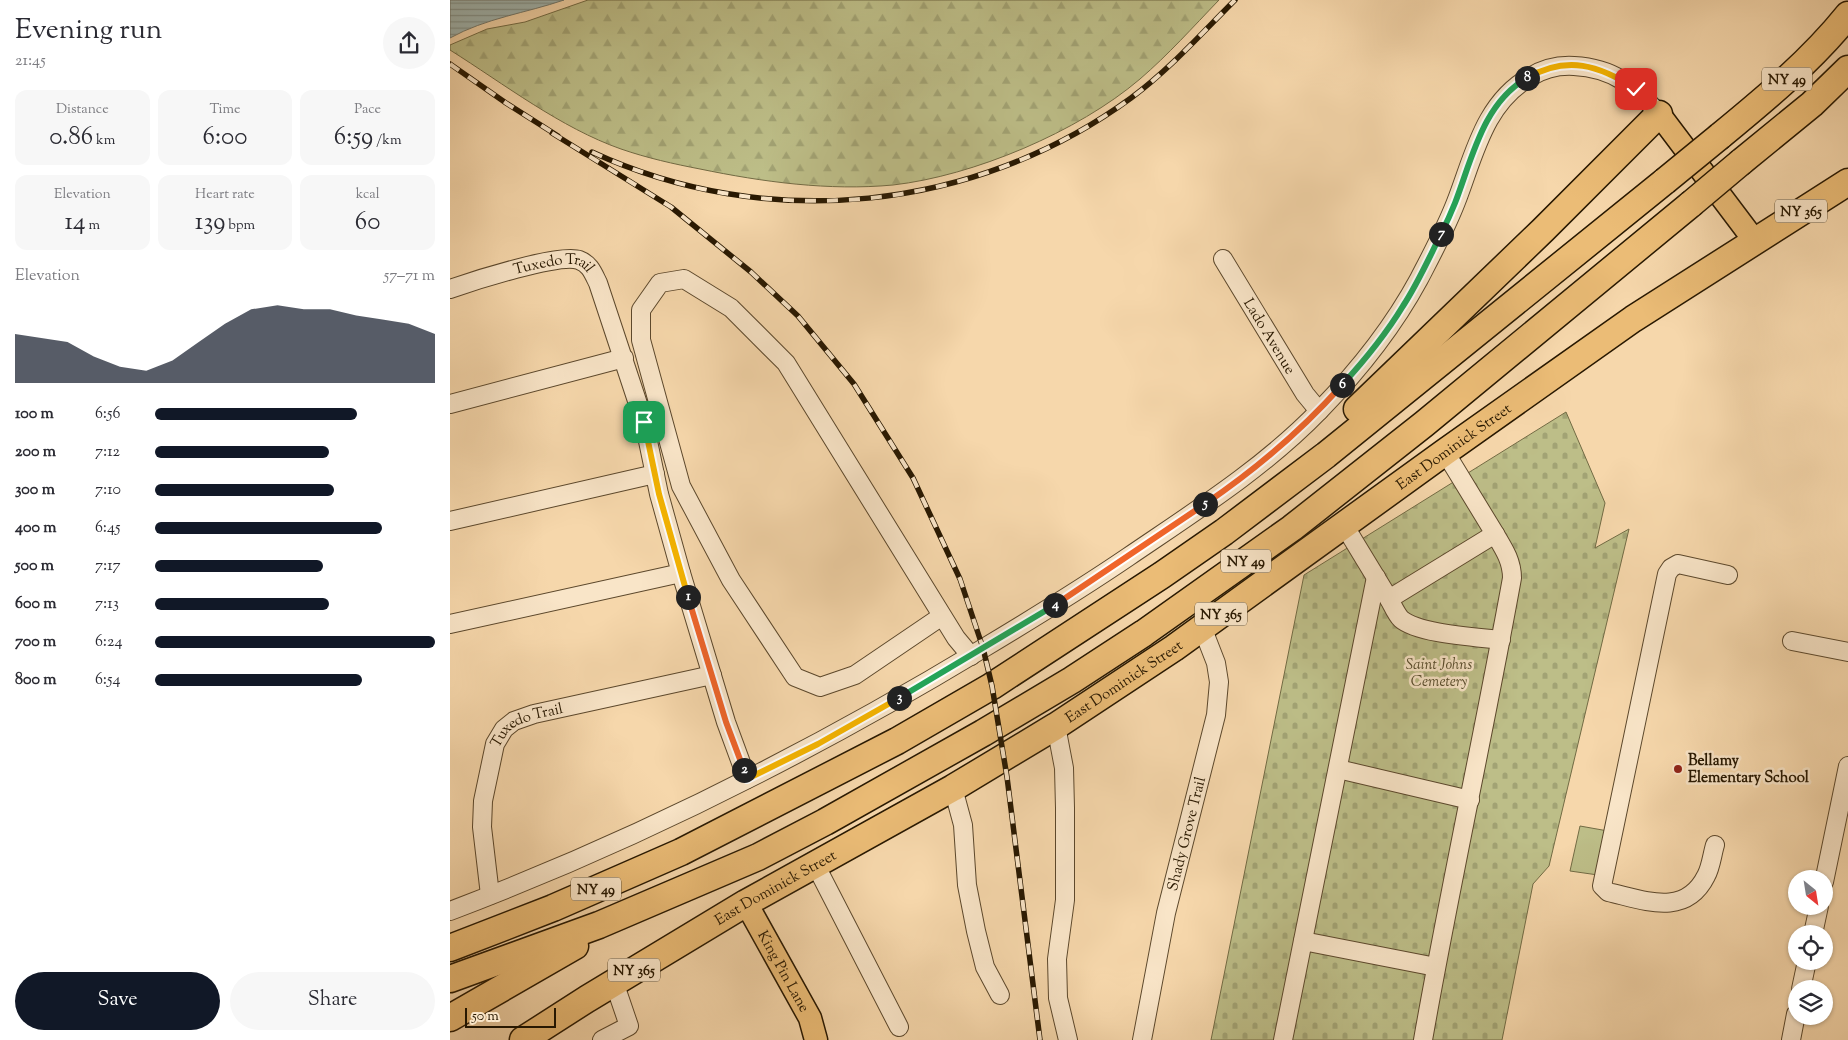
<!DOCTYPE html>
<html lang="en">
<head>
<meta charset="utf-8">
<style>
  body { margin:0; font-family:"Sorts Mill Goudy",serif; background:#f7f7f7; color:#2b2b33; height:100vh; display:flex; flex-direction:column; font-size:19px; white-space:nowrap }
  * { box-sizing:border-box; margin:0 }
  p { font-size:16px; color:#7c7c81 }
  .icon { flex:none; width:28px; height:28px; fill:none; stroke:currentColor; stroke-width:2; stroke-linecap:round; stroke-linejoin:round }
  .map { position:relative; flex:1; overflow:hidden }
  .sheet { display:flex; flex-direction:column; background:#fff; width:450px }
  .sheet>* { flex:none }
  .needle { width:32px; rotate:150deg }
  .controls { position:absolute; left:1338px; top:870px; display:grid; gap:10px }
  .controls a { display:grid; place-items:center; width:45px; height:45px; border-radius:50%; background:#fff; box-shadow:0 1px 4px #0004; font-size:25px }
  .scale { position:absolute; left:15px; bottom:12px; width:91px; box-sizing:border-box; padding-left:5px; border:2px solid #281801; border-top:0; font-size:14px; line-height:18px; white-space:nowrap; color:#281801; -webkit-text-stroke:4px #f9e5c8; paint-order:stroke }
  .pin { position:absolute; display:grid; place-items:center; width:42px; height:42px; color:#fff; margin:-21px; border-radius:10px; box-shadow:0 2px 8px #0006 }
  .km { position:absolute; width:25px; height:25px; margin:-12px; border-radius:50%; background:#222; color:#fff; font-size:14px; line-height:25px; text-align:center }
  .round { display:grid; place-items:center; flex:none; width:52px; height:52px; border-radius:26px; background:#f7f7f7 }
  .overview { display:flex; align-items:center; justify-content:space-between; height:85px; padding:0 15px }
  h1 { font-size:28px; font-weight:600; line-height:38px }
  .stats { display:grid; grid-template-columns:repeat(3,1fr); gap:8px; height:85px; padding:5px 15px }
  .stats div { display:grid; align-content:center; border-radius:12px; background:#f7f7f7; text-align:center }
  .stats b { font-size:25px; font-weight:600 }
  .stats small { font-size:14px; font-weight:400 }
  .stats p { font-size:14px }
  .chart { height:140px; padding:10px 15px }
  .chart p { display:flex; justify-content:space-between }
  .chart svg { width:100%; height:90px; margin-top:5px; fill:#111827; opacity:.7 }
  .primary-button { display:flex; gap:10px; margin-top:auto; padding:10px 15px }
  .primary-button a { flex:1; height:58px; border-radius:30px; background:#111827; color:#fff; font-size:20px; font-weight:600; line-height:58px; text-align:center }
  .primary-button a+a { background:#f7f7f7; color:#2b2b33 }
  ul { padding:0 15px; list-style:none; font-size:16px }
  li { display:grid; grid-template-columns:80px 60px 1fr; align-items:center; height:38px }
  li i { height:12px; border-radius:6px; background:#111827 }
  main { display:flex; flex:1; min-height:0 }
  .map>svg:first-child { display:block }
  .forest { fill:url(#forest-firs); stroke:#726b44 }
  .cemetery { fill:url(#cemetery-stones); stroke:#726b44 }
  .park { fill:#bdbe88; stroke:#726b44 }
  .water { fill:url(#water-rules); stroke:#70776c }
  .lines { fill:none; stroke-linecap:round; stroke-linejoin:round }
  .minor-casing { stroke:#5c482c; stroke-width:20 }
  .major-casing { stroke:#281801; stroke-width:25 }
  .highway-casing { stroke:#281801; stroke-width:29 }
  .minor { stroke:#f9e5c8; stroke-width:18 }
  .major { stroke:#ebbc76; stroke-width:22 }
  .highway { stroke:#ebbc76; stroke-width:26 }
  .rail-casing { stroke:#281801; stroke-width:5.5 }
  .rail { stroke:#f9e5c8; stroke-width:4; stroke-dasharray:11; stroke-linecap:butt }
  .highway-bridge-casing { stroke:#281801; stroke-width:29; stroke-linecap:butt }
  .highway-bridge { stroke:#ebbc76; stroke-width:26 }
  .split-1-casing { stroke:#fff; stroke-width:10 }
  .split-2-casing { stroke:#fff; stroke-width:10 }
  .split-3-casing { stroke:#fff; stroke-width:10 }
  .split-4-casing { stroke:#fff; stroke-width:10 }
  .split-5-casing { stroke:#fff; stroke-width:10 }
  .split-6-casing { stroke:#fff; stroke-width:10 }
  .split-7-casing { stroke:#fff; stroke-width:10 }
  .split-8-casing { stroke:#fff; stroke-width:10 }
  .split-9-casing { stroke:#fff; stroke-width:10 }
  .split-1 { stroke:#f5b400; stroke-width:6 }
  .split-2 { stroke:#f0652b; stroke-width:6 }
  .split-3 { stroke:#f5b400; stroke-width:6 }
  .split-4 { stroke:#22a559; stroke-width:6 }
  .split-5 { stroke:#f0652b; stroke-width:6 }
  .split-6 { stroke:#f0652b; stroke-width:6 }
  .split-7 { stroke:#22a559; stroke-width:6 }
  .split-8 { stroke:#22a559; stroke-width:6 }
  .split-9 { stroke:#f5b400; stroke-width:6 }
  .poi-dot { fill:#8f2418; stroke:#f9e5c8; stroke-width:2 }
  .labels { text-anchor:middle; stroke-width:5; stroke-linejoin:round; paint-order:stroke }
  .shield { fill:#f9e5c8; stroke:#67563d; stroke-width:1 }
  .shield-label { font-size:14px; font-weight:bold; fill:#281801 }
  .street-label { font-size:15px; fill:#281801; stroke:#f9e5c8 }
  .park-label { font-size:15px; font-style:italic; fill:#554a2a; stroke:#f9e5c8 }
  .poi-label { font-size:15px; font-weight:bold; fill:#281801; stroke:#f9e5c8; text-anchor:start }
</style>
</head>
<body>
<main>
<section class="sheet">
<div class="overview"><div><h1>Evening run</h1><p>21:45</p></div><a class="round"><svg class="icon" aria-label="share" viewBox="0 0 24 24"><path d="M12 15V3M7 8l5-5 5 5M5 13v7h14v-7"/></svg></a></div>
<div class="stats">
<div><p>Distance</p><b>0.86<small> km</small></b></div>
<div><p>Time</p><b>6:00</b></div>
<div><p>Pace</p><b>6:59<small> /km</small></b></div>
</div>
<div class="stats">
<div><p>Elevation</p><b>14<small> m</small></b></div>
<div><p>Heart rate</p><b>139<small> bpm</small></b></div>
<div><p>kcal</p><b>60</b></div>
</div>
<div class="chart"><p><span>Elevation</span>57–71 m</p>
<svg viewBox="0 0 160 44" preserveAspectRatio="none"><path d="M0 44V20L10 22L20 24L30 31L40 36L50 38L60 33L70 24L80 15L90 8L100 6L110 8L120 8L130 11L140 13L150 15L160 20V44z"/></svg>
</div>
<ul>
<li><b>100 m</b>6:56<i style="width:72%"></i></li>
<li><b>200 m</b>7:12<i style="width:62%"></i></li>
<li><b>300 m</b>7:10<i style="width:64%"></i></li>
<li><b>400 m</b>6:45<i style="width:81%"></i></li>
<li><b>500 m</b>7:17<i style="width:60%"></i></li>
<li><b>600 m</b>7:13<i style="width:62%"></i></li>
<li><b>700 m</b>6:24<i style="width:100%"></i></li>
<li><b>800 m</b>6:54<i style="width:74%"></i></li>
</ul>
<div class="primary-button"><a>Save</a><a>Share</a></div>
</section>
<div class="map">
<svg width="1398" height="1040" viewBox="0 0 1398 1040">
  <defs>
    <pattern id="forest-firs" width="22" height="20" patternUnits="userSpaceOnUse" patternTransform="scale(1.25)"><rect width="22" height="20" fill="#bdbe88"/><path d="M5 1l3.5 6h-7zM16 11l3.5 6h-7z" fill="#a2a374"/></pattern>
    <pattern id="cemetery-stones" width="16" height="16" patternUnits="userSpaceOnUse" patternTransform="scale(1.25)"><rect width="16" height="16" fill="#bdbe88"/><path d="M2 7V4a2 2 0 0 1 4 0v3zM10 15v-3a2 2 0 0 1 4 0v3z" fill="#a2a374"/></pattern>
    <pattern id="water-rules" width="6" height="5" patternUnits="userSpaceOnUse" patternTransform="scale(1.25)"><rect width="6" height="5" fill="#a0b7b3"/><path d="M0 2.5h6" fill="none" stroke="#82948f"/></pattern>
  </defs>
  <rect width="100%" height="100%" fill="#f6d7ab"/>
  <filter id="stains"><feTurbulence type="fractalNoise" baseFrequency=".004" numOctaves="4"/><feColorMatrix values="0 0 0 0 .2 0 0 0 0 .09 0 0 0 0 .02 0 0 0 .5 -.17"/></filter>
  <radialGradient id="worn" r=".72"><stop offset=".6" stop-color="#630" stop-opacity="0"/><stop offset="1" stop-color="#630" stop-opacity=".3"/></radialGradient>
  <path class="forest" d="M 138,0 L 769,0 C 743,27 718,55 690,79 C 628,132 523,176 443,185 C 379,191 313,182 250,169 C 224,164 197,158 171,149 C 111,128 54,84 0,50 L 0,45 L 37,29 L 75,22 Z"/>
  <path class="cemetery" d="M 1116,412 L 1155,503 L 1145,548 L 1179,529 L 1099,866 L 1083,884 L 1052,1040 L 761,1040 L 854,575 Z"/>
  <path class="park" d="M 1130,826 L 1158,831 L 1148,875 L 1120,871 Z"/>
  <path class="water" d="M 0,0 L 114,0 C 76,13 36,18 0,38 Z"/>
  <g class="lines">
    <g class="minor-casing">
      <g id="minor">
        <path id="s1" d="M 773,259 L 855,394 L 869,411"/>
        <path id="s2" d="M 0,289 C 23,281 110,253 129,260 C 140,264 143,273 148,283 L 194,422 L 209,494 L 231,573 L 276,722 L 297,779"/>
        <path d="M 0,404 L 174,358"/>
        <path d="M 0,521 L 205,474"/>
        <path d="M 894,525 L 939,599 L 1045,534 L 995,452"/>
        <path d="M 939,599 C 942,604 946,614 951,619 C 968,634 1027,637 1051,640"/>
        <path d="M 492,616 L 405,675 L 370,687 L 345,677 L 281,580 L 231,486 L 191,340 L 191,310 L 210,283 L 234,279 L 281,308 L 336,363 L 506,638 L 521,656"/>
        <path d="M 0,624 L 231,573"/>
        <path d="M 1342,641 L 1398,652"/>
        <path d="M 606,726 L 614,768 L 615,808 L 615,900 L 607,959 L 608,998 L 618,1040"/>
        <path d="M 888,769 L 1020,800"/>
        <path d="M 503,788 L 513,825 L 517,885 L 526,931 L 535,967 L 550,995"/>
        <path d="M 1265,845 C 1262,855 1261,867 1256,876 C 1235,918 1194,900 1158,892 L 1152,886 L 1217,574 L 1221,568 L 1228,564 L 1278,575"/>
        <path d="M 365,864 L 449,1027"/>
        <path d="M 1374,882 L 1398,766"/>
        <path id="s3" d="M 40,895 L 32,827 L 33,801 L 45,744 L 54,729 L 64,721 L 84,714 L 262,675"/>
        <path d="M 0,911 C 185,841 363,751 532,649 C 582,619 631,589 678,557 C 744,512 814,468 870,410 C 908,371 943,327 969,279 C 982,254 996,228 1006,202 C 1024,156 1034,103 1080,77 C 1093,69 1108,65 1124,66 C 1164,68 1184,86 1209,114"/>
        <path d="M 1363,934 L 1369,906"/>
        <path d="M 853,941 L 986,967"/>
        <path d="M 1351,989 L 1357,961"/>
        <path d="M 152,1040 L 179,1026 L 164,982"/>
        <path id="s4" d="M 692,1040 L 716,913 L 766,715 L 769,682 L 766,663 L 752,627"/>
        <path d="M 833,1040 L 926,577"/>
        <path d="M 973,1040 C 1000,886 1034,733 1062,578 C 1062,561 1054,549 1045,534"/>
        <path d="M 1341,1040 L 1346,1014"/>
      </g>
    </g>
    <g class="major-casing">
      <g id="major">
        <path d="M 1209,114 L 1304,240"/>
        <path id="s5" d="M 296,903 L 360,1018 L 366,1040"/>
      </g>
    </g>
    <g class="highway-casing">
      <g id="highway">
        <path d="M 1270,136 C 1315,99 1361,61 1398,15"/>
        <path d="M 1291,162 L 1362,104 L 1398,69"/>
        <path d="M 907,409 L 1093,230 L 1209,114"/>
        <path d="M 0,948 L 103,908 L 231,852 L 447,741 L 542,686 L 712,575 L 774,532 L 876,455 L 1215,181"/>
        <path d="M 0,979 L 149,925 L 308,857 L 375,822 L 533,733 L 622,680 L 694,633 L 842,528 L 974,424 L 1241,204"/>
        <path d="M 0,1018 L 125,946"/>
        <path id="s6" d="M 73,1040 L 137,999 L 296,903 L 503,788 L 606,726 L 724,648 L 995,452 L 1183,319 L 1398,182"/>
      </g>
    </g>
    <use href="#minor" class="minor"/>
    <use href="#major" class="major"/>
    <use href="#highway" class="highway"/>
    <g class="rail-casing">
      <path id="rail" d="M 0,64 L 56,103 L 108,136
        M 102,133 L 221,207 L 301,272 L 348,316 L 404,384 L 463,478 L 510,579 L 533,648 L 542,686 L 557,777 L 590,1040
        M 142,152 C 317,233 525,212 681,98 C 719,70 751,34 785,0"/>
    </g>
    <use href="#rail" class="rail"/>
    <g class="highway-bridge-casing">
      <path id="highway-bridge" d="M 1215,181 L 1270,136
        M 1241,204 L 1291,162"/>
    </g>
    <use href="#highway-bridge" class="highway-bridge"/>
  </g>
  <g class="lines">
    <g class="split-1-casing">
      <path id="split-1" d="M 194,422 L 209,494 L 238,597"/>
    </g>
    <g class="split-2-casing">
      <path id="split-2" d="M 238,597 L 276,722 L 294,770"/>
    </g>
    <g class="split-3-casing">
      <path id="split-3" d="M 294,770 L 297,779 L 368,744 L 449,698"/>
    </g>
    <g class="split-4-casing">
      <path id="split-4" d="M 449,698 L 605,605"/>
    </g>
    <g class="split-5-casing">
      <path id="split-5" d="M 605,605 L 755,504"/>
    </g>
    <g class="split-6-casing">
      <path id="split-6" d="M 755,504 C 805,470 852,430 892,385"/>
    </g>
    <g class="split-7-casing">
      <path id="split-7" d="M 892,385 C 914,361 936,334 953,306 C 968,283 979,258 991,234"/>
    </g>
    <g class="split-8-casing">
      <path id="split-8" d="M 991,234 C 996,224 1001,213 1005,203 C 1022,159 1033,103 1077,78"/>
    </g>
    <g class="split-9-casing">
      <path id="split-9" d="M 1077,78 C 1117,55 1149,65 1186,89"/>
    </g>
    <use href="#split-1" class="split-1"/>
    <use href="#split-2" class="split-2"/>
    <use href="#split-3" class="split-3"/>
    <use href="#split-4" class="split-4"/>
    <use href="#split-5" class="split-5"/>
    <use href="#split-6" class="split-6"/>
    <use href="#split-7" class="split-7"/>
    <use href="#split-8" class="split-8"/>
    <use href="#split-9" class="split-9"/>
  </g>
  <circle class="poi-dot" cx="1228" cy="769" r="5"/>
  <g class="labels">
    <g class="shield">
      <rect x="1312" y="67.5" width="50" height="23" rx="4"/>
      <rect x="1325" y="199.5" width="52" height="23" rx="4"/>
      <rect x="771" y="549.5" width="50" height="23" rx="4"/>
      <rect x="745" y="602.5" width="52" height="23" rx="4"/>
      <rect x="121" y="877.5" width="50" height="23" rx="4"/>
      <rect x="158" y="958.5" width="52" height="23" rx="4"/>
    </g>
    <g class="shield-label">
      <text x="1337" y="84">NY 49</text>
      <text x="1351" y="216">NY 365</text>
      <text x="796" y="566">NY 49</text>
      <text x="771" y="619">NY 365</text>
      <text x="146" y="894">NY 49</text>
      <text x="184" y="975">NY 365</text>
    </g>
    <g class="street-label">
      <text dy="5" stroke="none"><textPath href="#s2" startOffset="108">Tuxedo Trail</textPath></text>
      <text dy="5" stroke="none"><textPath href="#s1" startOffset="90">Lado Avenue</textPath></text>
      <text dy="5" stroke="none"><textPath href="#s6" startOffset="1105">East Dominick Street</textPath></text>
      <text dy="5" stroke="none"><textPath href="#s6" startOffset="700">East Dominick Street</textPath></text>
      <text dy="5" stroke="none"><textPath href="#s3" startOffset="192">Tuxedo Trail</textPath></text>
      <text dy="5" stroke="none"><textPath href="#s4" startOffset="211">Shady Grove Trail</textPath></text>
      <text dy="5" stroke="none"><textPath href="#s6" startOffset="295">East Dominick Street</textPath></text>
      <text dy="5" stroke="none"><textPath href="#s5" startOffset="78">King Pin Lane</textPath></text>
    </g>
    <g class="park-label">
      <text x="989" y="669">Saint Johns<tspan x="989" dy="17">Cemetery</tspan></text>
    </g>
    <g class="poi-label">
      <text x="1238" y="765">Bellamy<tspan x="1238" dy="17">Elementary School</tspan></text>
    </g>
  </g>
  <rect width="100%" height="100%" filter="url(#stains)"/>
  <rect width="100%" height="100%" fill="url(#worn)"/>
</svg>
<div class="controls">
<a><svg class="needle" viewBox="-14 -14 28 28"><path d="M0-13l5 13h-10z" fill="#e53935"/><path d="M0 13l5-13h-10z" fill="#7c7c81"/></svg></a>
<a><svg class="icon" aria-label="locate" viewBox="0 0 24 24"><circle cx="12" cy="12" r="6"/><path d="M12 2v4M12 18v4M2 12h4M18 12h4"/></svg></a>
<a><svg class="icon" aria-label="layers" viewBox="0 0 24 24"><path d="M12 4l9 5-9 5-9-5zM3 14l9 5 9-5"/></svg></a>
</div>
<div class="scale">50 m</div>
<div class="pin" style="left:194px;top:422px;background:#1e9e55"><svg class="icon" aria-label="arrive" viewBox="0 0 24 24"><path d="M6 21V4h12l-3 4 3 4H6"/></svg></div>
<div class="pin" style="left:1186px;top:89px;background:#d93025"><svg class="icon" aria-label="check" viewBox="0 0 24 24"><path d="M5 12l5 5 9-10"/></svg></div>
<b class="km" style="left:238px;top:597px">1</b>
<b class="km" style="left:294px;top:770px">2</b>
<b class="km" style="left:449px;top:698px">3</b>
<b class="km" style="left:605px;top:605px">4</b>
<b class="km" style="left:755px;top:504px">5</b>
<b class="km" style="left:892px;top:385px">6</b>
<b class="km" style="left:991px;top:234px">7</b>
<b class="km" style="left:1077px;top:78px">8</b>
</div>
</main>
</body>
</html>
